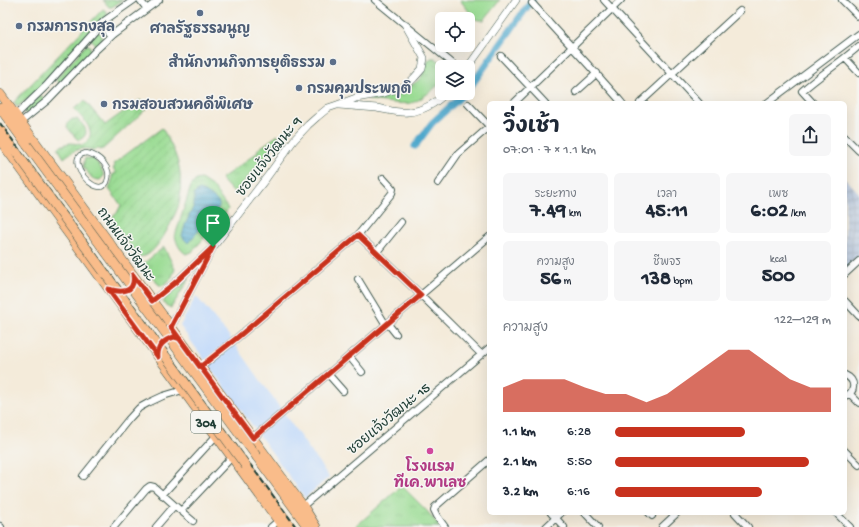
<!DOCTYPE html>
<html lang="th">
<head>
<meta charset="utf-8">
<style>
  body { margin:0; font-family:"Gochi Hand","Playpen Sans Thai",sans-serif; background:#f6f6f7; color:#1f2937; height:100vh; display:flex; flex-direction:column; font-size:15px; white-space:nowrap }
  * { box-sizing:border-box; margin:0 }
  p { font-size:13px; color:#747a83 }
  .icon { flex:none; width:22px; height:22px; fill:none; stroke:currentColor; stroke-width:2; stroke-linecap:round; stroke-linejoin:round }
  .map { position:relative; flex:1; overflow:hidden }
  .drawer { position:absolute; left:487px; top:101px; width:360px; height:414px; display:flex; flex-direction:column; background:#fff; border-radius:6px; box-shadow:0 4px 16px #0002 }
  .drawer>* { flex:none }
  .tools { position:absolute; left:435px; top:12px; display:grid; gap:8px }
  .tools a { display:grid; place-items:center; width:40px; height:40px; border-radius:6px; background:#fff; box-shadow:0 4px 16px #0002; font-size:20px }
  .pin { position:absolute; display:grid; place-items:center; width:34px; height:34px; color:#fff; margin:-41px -17px; border-radius:50% 50% 50% 0; rotate:-45deg; box-shadow:0 0 4px #0007 }
  .pin .icon { rotate:45deg }
  .round { display:grid; place-items:center; flex:none; width:42px; height:42px; border-radius:6px; background:#f6f6f7 }
  .summary { display:flex; align-items:center; justify-content:space-between; height:68px; padding:0 16px }
  h1 { font-size:22px; font-weight:700; line-height:30px }
  .figures { display:grid; grid-template-columns:repeat(3,1fr); gap:6px; height:68px; padding:4px 16px }
  .figures div { display:grid; align-content:center; border-radius:6px; background:#f6f6f7; text-align:center }
  .figures b { font-size:20px; font-weight:700 }
  .figures small { font-size:11px; font-weight:400 }
  .figures p { font-size:11px }
  .chart { height:112px; padding:8px 16px }
  .chart p { display:flex; justify-content:space-between }
  .chart svg { width:100%; height:72px; margin-top:4px; fill:#c8321e; opacity:.7 }
  ul { padding:0 16px; list-style:none; font-size:13px }
  li { display:grid; grid-template-columns:64px 48px 1fr; align-items:center; height:30px }
  li i { height:10px; border-radius:5px; background:#c8321e }
  .map>svg:first-child { display:block }
  .built { fill:#c7ddf9 }
  .industrial { fill:url(#industrial-grid) }
  .grass { fill:url(#grass-tufts); stroke:#5c8c63 }
  .garden { fill:url(#garden-furrows); stroke:#5c8c63 }
  .pitch { fill:#99db92; stroke:#5c8c63 }
  .water { fill:url(#water-rules); stroke:#377280 }
  .lines { fill:none; stroke-linecap:round; stroke-linejoin:round }
  .canal { stroke:#4fa8cc; stroke-width:7 }
  .pedestrian-casing { stroke:#3f574d; stroke-width:6 }
  .minor-casing { stroke:#3f574d; stroke-width:8 }
  .tertiary-casing { stroke:#3f574d; stroke-width:8 }
  .primary-casing { stroke:#3f574d; stroke-width:10 }
  .pedestrian { stroke:#fff; stroke-width:4.5 }
  .minor { stroke:#fff; stroke-width:6 }
  .tertiary { stroke:#fff; stroke-width:7 }
  .primary { stroke:#f9bc8a; stroke-width:9 }
  .rail { stroke:#1f3d34; stroke-width:2; stroke-dasharray:6 3; stroke-linecap:butt }
  .primary-bridge-casing { stroke:#3f574d; stroke-width:10; stroke-linecap:butt }
  .primary-bridge { stroke:#f9bc8a; stroke-width:9 }
  .route-casing { stroke:#fff; stroke-width:8 }
  .route { stroke:#c8321e; stroke-width:5 }
  .service-dot { fill:#5c6f8a; stroke:#f6f6f2; stroke-width:1.5 }
  .hotel-dot { fill:#d1479c; stroke:#f6f6f2; stroke-width:1.5 }
  .labels { text-anchor:middle; stroke-width:3; stroke-linejoin:round; paint-order:stroke }
  .shield { fill:#f6f6f2; stroke:#60746d; stroke-width:1 }
  .shield-label { font-size:13px; font-weight:bold; fill:#1f3d34 }
  .service-label { font-size:14px; font-weight:bold; fill:#4e5e75; stroke:#f6f6f2; text-anchor:start }
  .street-label { font-size:14px; fill:#1f3d34; stroke:#f6f6f2 }
  .hotel-label { font-size:14px; font-weight:bold; fill:#b23c85; stroke:#f6f6f2 }
</style>
</head>
<body>
<div class="map">
<svg width="859" height="527" viewBox="0 0 859 527">
  <defs>
    <pattern id="industrial-grid" width="8" height="8" patternUnits="userSpaceOnUse"><rect width="8" height="8" fill="#b5c6de"/><path d="M0 4h8M4 0v8" fill="none" stroke="#93a2b5"/></pattern>
    <pattern id="grass-tufts" width="24" height="20" patternUnits="userSpaceOnUse"><rect width="24" height="20" fill="#99db92"/><path d="M3 7l-1-3M5 7V3M7 7l1-3M15 17l-1-3M17 17v-4M19 17l1-3" fill="none" stroke="#83bd7e"/></pattern>
    <pattern id="garden-furrows" width="10" height="10" patternUnits="userSpaceOnUse"><rect width="10" height="10" fill="#99db92"/><path d="M-1 1l2-2M0 10L10 0M9 11l2-2" fill="none" stroke="#83bd7e"/></pattern>
    <pattern id="water-rules" width="6" height="5" patternUnits="userSpaceOnUse"><rect width="6" height="5" fill="#4fa8cc"/><path d="M0 2.5h6" fill="none" stroke="#418aa6"/></pattern>
  </defs>
  <rect width="100%" height="100%" fill="#f6f6f2"/>
  <filter id="ink" filterUnits="userSpaceOnUse"><feTurbulence type="fractalNoise" baseFrequency=".025" numOctaves="2"/><feDisplacementMap in="SourceGraphic" scale="8" xChannelSelector="R" yChannelSelector="G"/><feConvolveMatrix kernelMatrix="1 2 1 2 8 2 1 2 1" color-interpolation-filters="sRGB"/></filter>
  <filter id="wash" filterUnits="userSpaceOnUse"><feTurbulence type="fractalNoise" baseFrequency=".012" numOctaves="4" result="noise"/><feDisplacementMap in="SourceGraphic" scale="16" xChannelSelector="R" yChannelSelector="G"/><feGaussianBlur stdDeviation="0.9" result="paint"/><feColorMatrix in="noise" values="0 0 0 0 0 0 0 0 0 0 0 0 0 0 0 0 0 1.4 0 .05"/><feComposite in="paint" operator="in"/></filter>
  <g filter="url(#wash)">
    <rect width="100%" height="100%" fill="#f4ebda"/>
    <path class="built" d="M 196,296 L 230,337 L 329,477 L 305,498 L 180,326 Z"/>
    <path class="industrial" d="M 845,178 L 859,193 L 859,256 L 845,269 Z"/>
    <path class="grass" d="M 103,9 L 107,12 L 107,16 L 103,20 L 34,94 L 17,107 L 14,102 Z
      M 99,32 C 105,38 101,41 96,46 L 91,39 L 96,33 Z
      M 86,45 L 89,45 L 91,50 L 60,84 L 56,79 Z
      M 431,58 L 435,58 L 447,67 L 442,67 L 442,82 C 436,87 419,102 411,103 C 401,105 379,101 368,100 C 383,95 407,90 419,80 C 425,73 423,64 431,58 Z
      M 39,96 L 42,96 L 44,98 L 44,101 L 28,114 L 25,113 L 24,110 Z
      M 288,130 L 234,193 L 221,179 L 258,152 L 257,150 L 278,135 L 279,137 Z
      M 85,158 L 94,159 L 101,168 L 104,176 L 100,180 L 93,179 L 83,167 Z
      M 201,179 L 213,187 L 228,209 L 227,211 L 192,252 L 186,254 C 179,249 177,244 175,236 L 191,186 L 196,180 Z
      M 164,247 L 175,269 L 171,279 L 162,286 L 158,284 L 145,267 L 143,264 Z
      M 189,279 L 171,308 L 164,304 C 164,303 163,302 164,301 C 165,295 184,283 189,279 Z
      M 402,486 L 427,511 L 440,527 L 355,527 Z"/>
    <path class="garden" d="M 103,0 L 123,0 L 112,7 L 109,7 Z
      M 140,100 L 147,108 L 103,149 L 100,150 L 98,148 L 94,150 C 81,147 75,149 64,158 L 58,148 C 68,142 70,142 82,145 C 101,134 83,119 74,109 L 85,101 L 105,125 Z
      M 73,119 L 77,119 C 84,125 92,134 79,140 L 76,138 L 67,127 C 68,122 69,121 73,119 Z
      M 162,128 C 169,140 176,153 179,167 C 181,174 181,198 179,204 C 175,216 154,263 138,256 L 110,219 L 117,213 L 121,205 L 109,189 L 112,181 L 112,175 L 116,173 L 113,168 L 115,167 L 113,164 Z"/>
    <path class="pitch" d="M 460,0 L 500,0 L 484,20 L 479,20 L 475,19 Z"/>
    <path class="water" d="M 199,190 C 205,191 215,198 219,203 L 219,207 L 188,243 L 184,239 L 182,236 L 185,225 L 194,205 L 194,194 Z"/>
    <g class="lines">
      <path class="canal" d="M 468,90 L 532,0
        M 415,146 L 432,123 L 465,93"/>
    </g>
  </g>
  <g filter="url(#ink)">
    <g class="lines">
      <g class="pedestrian-casing">
        <path id="pedestrian" d="M 86,153 C 99,155 113,168 107,182 C 106,184 106,185 103,186 C 92,192 70,165 80,155 C 81,155 85,153 86,153 Z"/>
      </g>
      <g class="minor-casing">
        <path id="minor" d="M 140,0 L 147,9
          M 375,0 L 457,67
          M 604,0 L 699,103
          M 842,0 L 859,17
          M 532,3 C 562,37 593,69 622,103
          M 101,24 L 111,36
          M 501,56 L 545,103
          M 845,58 L 859,73
          M 576,92 L 597,73
          M 514,103 L 621,0
          M 640,103 L 740,11
          M 767,103 L 859,34
          M 813,103 L 802,91 C 820,75 841,62 859,46
          M 468,104 L 489,126
          M 16,115 L 46,86 L 104,21 L 134,0
          M 21,122 L 48,100 L 97,49 L 113,34 L 159,0
          M 845,137 L 859,151
          M 438,183 L 458,154 L 489,127
          M 358,235 L 421,295 L 481,354
          M 376,253 L 401,222
          M 845,274 L 859,261
          M 358,279 L 386,325
          M 845,301 L 859,316
          M 388,324 L 396,334
          M 349,356 L 362,372
          M 201,367 L 238,337 L 358,235 L 392,193 L 393,189 L 383,178
          M 328,374 L 343,391
          M 845,375 C 856,380 856,392 845,396
          M 850,394 L 859,403
          M 253,438 L 489,237
          M 845,451 L 859,465
          M 83,476 L 128,420 L 139,408 L 148,403 L 163,396 L 183,390
          M 162,495 L 216,436
          M 303,506 L 489,348
          M 181,511 L 193,521
          M 551,513 L 564,527
          M 585,513 L 598,527
          M 649,513 L 652,516
          M 735,513 L 748,527
          M 836,513 L 850,527
          M 0,526 L 1,527
          M 114,527 L 146,489 L 150,486 L 154,487 L 181,511 L 232,457
          M 156,527 L 174,506
          M 271,527 L 278,521
          M 445,527 L 437,516 L 434,510 L 435,507 L 489,460
          M 546,527 L 561,513
          M 662,527 L 677,513"/>
      </g>
      <g class="tertiary-casing">
        <path id="tertiary" d="M 468,67 L 516,0
          M 339,105 C 352,106 364,107 377,108 C 387,110 398,113 408,112 C 423,111 436,103 446,93
          M 152,301 L 177,281 L 209,251
          M 171,327 L 213,247 L 267,177 L 280,159 L 294,140 L 308,125 L 317,117 L 328,108 L 337,105 L 356,98 L 384,93 L 406,86 L 414,78 L 422,69 L 424,58 L 405,24"/>
      </g>
      <g class="primary-casing">
        <path id="primary" d="M 0,94 L 269,460 L 303,506 L 316,527
          M 0,108 L 27,145
          M 0,130 L 11,145
          M 0,140 L 283,527
          M 257,457 L 308,527
          M 246,466 L 291,527"/>
      </g>
      <use href="#pedestrian" class="pedestrian"/>
      <use href="#minor" class="minor"/>
      <use href="#tertiary" class="tertiary"/>
      <use href="#primary" class="primary"/>
      <path class="rail" d="M 0,123 L 296,527"/>
      <g class="primary-bridge-casing">
        <path id="primary-bridge" d="M 27,145 L 257,457
          M 16,152 L 246,466"/>
      </g>
      <use href="#primary-bridge" class="primary-bridge"/>
    </g>
  </g>
  <g class="lines" filter="url(#ink)">
    <g class="route-casing">
      <path id="route" d="M 213,247 L 177,281 L 152,301 L 133,275 C 136,293 121,293 108,289 L 158,357 C 157,346 164,340 174,337 L 180,339 L 253,438 L 421,295 L 358,235 L 238,337 L 200,367 L 171,327 L 213,247"/>
    </g>
    <use href="#route" class="route"/>
  </g>
  <g class="service-dot">
    <circle cx="200" cy="13" r="4"/>
    <circle cx="19" cy="26" r="4"/>
    <circle cx="333" cy="62" r="4"/>
    <circle cx="299" cy="88" r="4"/>
    <circle cx="104" cy="104" r="4"/>
  </g>
  <circle class="hotel-dot" cx="430" cy="451" r="4"/>
  <g class="labels">
    <rect class="shield" x="191" y="411" width="30" height="22" rx="3"/>
    <g class="shield-label">
      <text x="206" y="427">304</text>
    </g>
    <g class="service-label">
      <text x="27" y="31">กรมการกงสุล</text>
      <text x="200" y="33" text-anchor="middle">ศาลรัฐธรรมนูญ</text>
      <text x="325" y="67" text-anchor="end">สำนักงานกิจการยุติธรรม</text>
      <text x="307" y="93">กรมคุมประพฤติ</text>
      <text x="112" y="109">กรมสอบสวนคดีพิเศษ</text>
    </g>
    <g class="street-label">
      <text transform="translate(268 156) rotate(-52)" y="5">ซอยแจ้งวัฒนะ 9</text>
      <text transform="translate(127 244) rotate(54)" y="5">ถนนแจ้งวัฒนะ</text>
      <text transform="translate(388 418) rotate(-40)" y="5">ซอยแจ้งวัฒนะ 15</text>
    </g>
    <g class="hotel-label">
      <text x="430" y="471">โรงแรม<tspan x="430" dy="16">ทีเค.พาเลซ</tspan></text>
    </g>
  </g>
</svg>
<div class="tools">
<a><svg class="icon" aria-label="locate" viewBox="0 0 24 24"><circle cx="12" cy="12" r="6"/><path d="M12 2v4M12 18v4M2 12h4M18 12h4"/></svg></a>
<a><svg class="icon" aria-label="layers" viewBox="0 0 24 24"><path d="M12 4l9 5-9 5-9-5zM3 14l9 5 9-5"/></svg></a>
</div>
<div class="pin" style="left:213px;top:247px;background:#1e9e55"><svg class="icon" aria-label="arrive" viewBox="0 0 24 24"><path d="M6 21V4h12l-3 4 3 4H6"/></svg></div>
<section class="drawer">
<div class="summary"><div><h1>วิ่งเช้า</h1><p>07:01 · 7 × 1.1 km</p></div><a class="round"><svg class="icon" aria-label="share" viewBox="0 0 24 24"><path d="M12 15V3M7 8l5-5 5 5M5 13v7h14v-7"/></svg></a></div>
<div class="figures">
<div><p>ระยะทาง</p><b>7.49<small> km</small></b></div>
<div><p>เวลา</p><b>45:11</b></div>
<div><p>เพซ</p><b>6:02<small> /km</small></b></div>
</div>
<div class="figures">
<div><p>ความสูง</p><b>56<small> m</small></b></div>
<div><p>ชีพจร</p><b>138<small> bpm</small></b></div>
<div><p>kcal</p><b>500</b></div>
</div>
<div class="chart"><p><span>ความสูง</span>122–129 m</p>
<svg viewBox="0 0 160 44" preserveAspectRatio="none"><path d="M0 44V29L10 24L20 24L30 24L40 29L50 33L60 33L70 38L80 33L90 24L100 15L110 6L120 6L130 15L140 24L150 29L160 29V44z"/></svg>
</div>
<ul>
<li><b>1.1 km</b>6:28<i style="width:60%"></i></li>
<li><b>2.1 km</b>5:50<i style="width:90%"></i></li>
<li><b>3.2 km</b>6:16<i style="width:68%"></i></li>
</ul>
</section>
</div>
</body>
</html>
